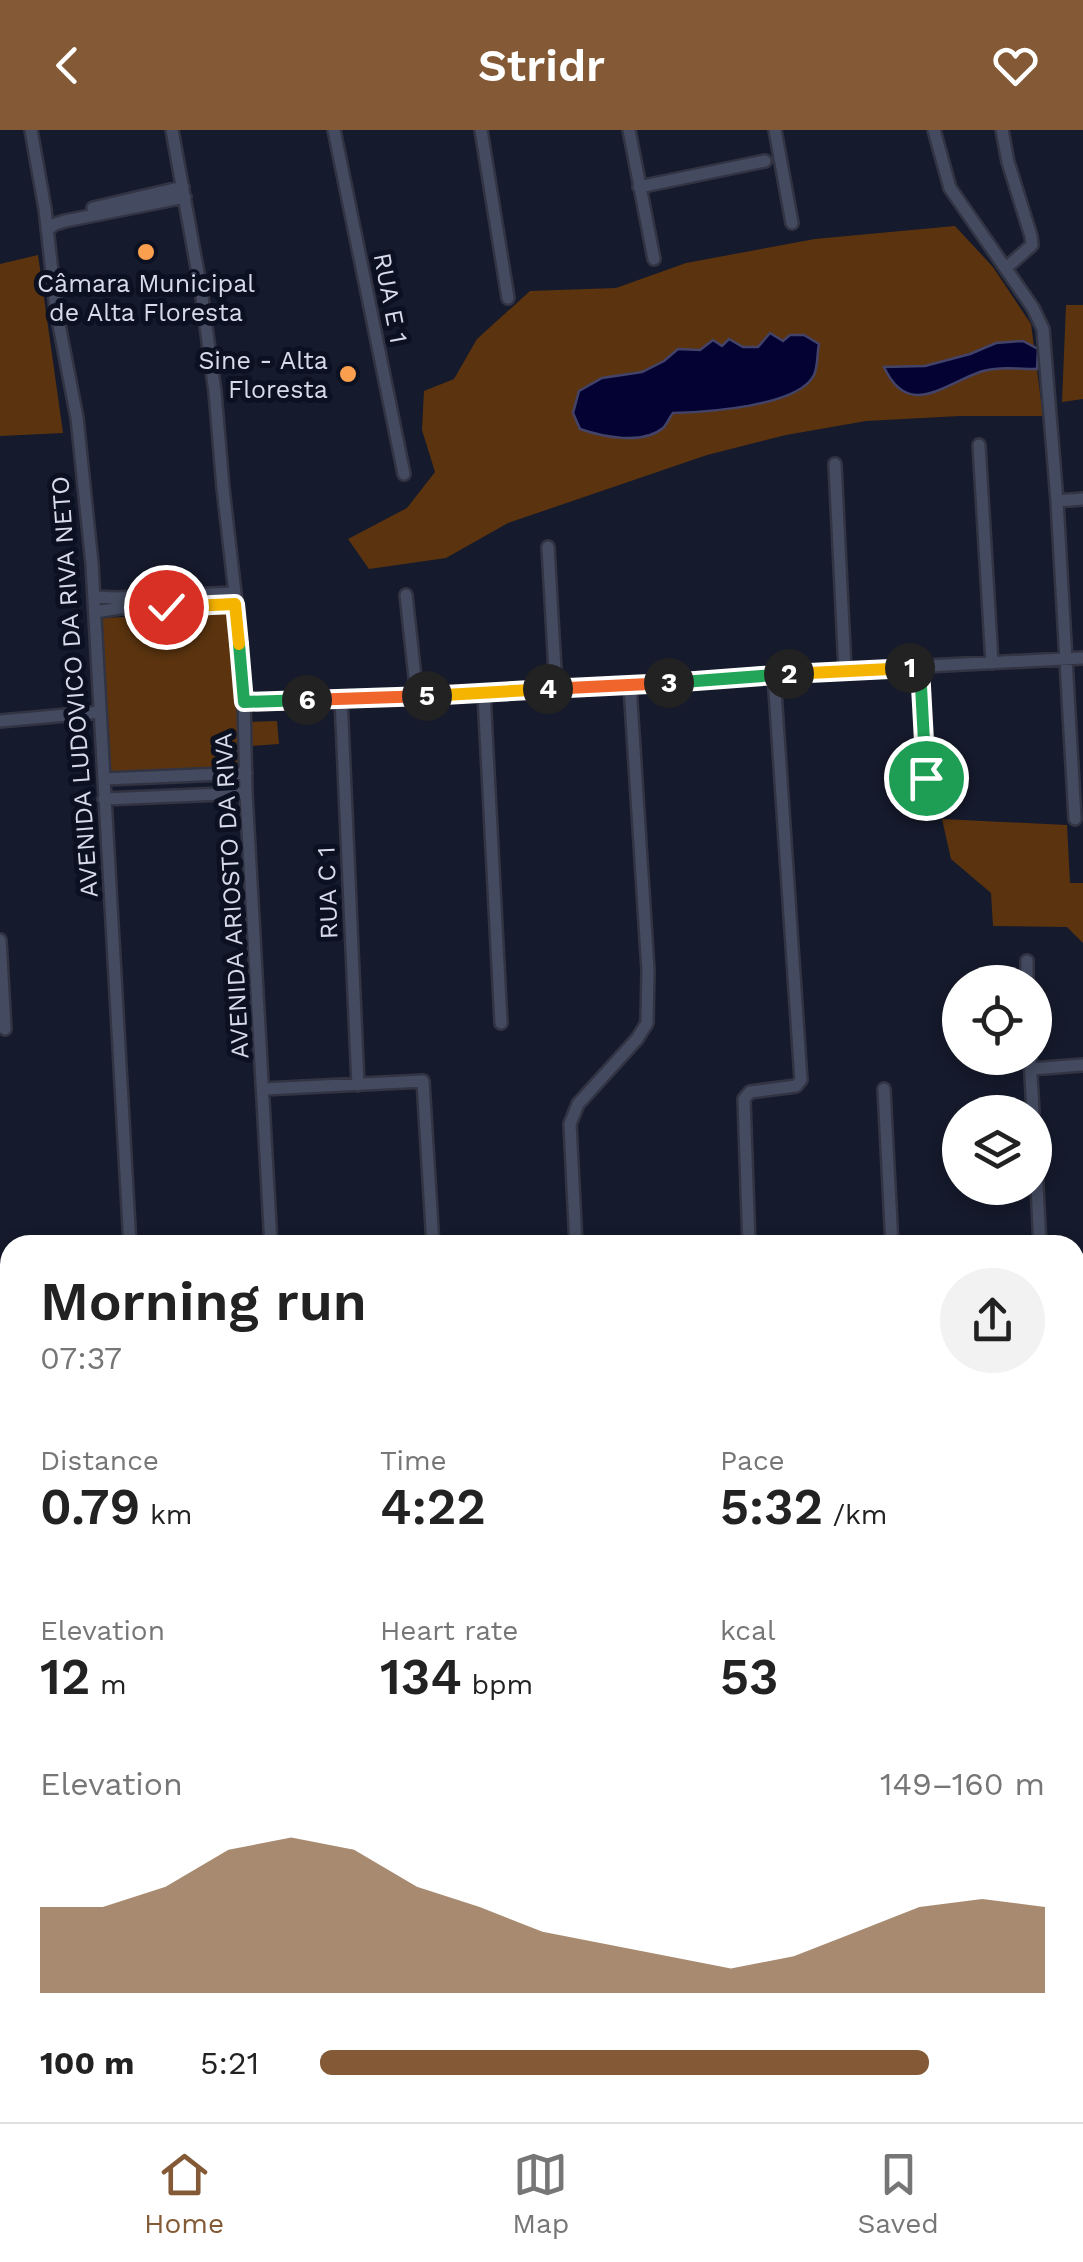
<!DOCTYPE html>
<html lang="en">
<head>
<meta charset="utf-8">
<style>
  body { margin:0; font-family:"Work Sans",sans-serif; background:#f2f2f2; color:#222; height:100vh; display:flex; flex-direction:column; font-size:38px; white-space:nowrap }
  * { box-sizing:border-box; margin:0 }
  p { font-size:32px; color:#767676 }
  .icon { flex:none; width:55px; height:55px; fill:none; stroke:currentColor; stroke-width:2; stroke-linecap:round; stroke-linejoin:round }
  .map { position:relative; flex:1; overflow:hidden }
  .panel { position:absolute; left:0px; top:1105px; width:1085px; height:888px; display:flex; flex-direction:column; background:#fff; border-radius:30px 30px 0 0; box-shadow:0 5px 15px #0003 }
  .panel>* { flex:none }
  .controls { position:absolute; left:942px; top:835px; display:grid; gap:20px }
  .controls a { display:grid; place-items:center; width:110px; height:110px; border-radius:50%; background:#fff; box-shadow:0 5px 15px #0003; font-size:50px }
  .pin { position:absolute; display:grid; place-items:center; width:85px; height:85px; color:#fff; margin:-42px; border:5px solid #fff; border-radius:50%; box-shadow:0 2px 10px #0007 }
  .km { position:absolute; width:50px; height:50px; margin:-25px; border-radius:50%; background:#222; color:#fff; font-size:28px; line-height:50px; text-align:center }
  .round { display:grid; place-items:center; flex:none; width:105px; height:105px; border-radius:52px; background:#f2f2f2 }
  .overview { display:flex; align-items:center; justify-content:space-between; height:170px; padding:0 40px }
  h1 { font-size:55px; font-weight:600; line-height:75px }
  .metrics { display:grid; grid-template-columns:repeat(3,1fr); gap:15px; height:170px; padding:10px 40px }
  .metrics div { display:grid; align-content:center }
  .metrics b { font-size:50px; font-weight:600 }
  .metrics small { font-size:28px; font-weight:400 }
  .metrics p { font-size:28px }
  .chart { height:280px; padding:20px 40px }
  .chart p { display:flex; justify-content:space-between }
  .chart svg { width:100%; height:180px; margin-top:10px; fill:#835a35; opacity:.7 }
  ul { padding:0 40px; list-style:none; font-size:32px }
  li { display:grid; grid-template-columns:160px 120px 1fr; align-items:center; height:75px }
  li i { height:25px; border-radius:12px; background:#835a35 }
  header { display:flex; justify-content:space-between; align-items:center; height:130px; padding:0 40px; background:#835a35; color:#fff; font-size:45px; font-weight:600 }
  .tabs { display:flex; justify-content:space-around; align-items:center; height:140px; border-top:2px solid #e0e0e0; background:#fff; font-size:28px; color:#767676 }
  .tabs a { display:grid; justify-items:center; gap:5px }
  .tabs .on { color:#835a35 }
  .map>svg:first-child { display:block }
  .green { fill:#5b340f }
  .water { fill:#040232; stroke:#434369; stroke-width:2.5 }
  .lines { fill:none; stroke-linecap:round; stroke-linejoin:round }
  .minor-casing { stroke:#323443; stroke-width:16 }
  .minor { stroke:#444b60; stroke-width:11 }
  .split-1-casing { stroke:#fff; stroke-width:20 }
  .split-2-casing { stroke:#fff; stroke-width:20 }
  .split-3-casing { stroke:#fff; stroke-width:20 }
  .split-4-casing { stroke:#fff; stroke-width:20 }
  .split-5-casing { stroke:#fff; stroke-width:20 }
  .split-6-casing { stroke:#fff; stroke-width:20 }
  .split-7-casing { stroke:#fff; stroke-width:20 }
  .split-8-casing { stroke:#fff; stroke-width:20 }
  .split-1 { stroke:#22a559; stroke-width:12 }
  .split-2 { stroke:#f5b400; stroke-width:12 }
  .split-3 { stroke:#22a559; stroke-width:12 }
  .split-4 { stroke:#f0652b; stroke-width:12 }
  .split-5 { stroke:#f5b400; stroke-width:12 }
  .split-6 { stroke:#f0652b; stroke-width:12 }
  .split-7 { stroke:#22a559; stroke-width:12 }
  .split-8 { stroke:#f5b400; stroke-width:12 }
  .poi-dot { fill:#f99f4d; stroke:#0c1122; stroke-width:4 }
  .labels { text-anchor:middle; stroke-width:10; stroke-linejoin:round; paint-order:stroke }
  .poi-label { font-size:25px; fill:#d7dbe9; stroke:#0c1122 }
  .street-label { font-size:25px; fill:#d7dbe9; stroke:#0c1122 }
</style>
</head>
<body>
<header><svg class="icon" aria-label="back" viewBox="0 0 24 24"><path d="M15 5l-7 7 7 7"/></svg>Stridr<svg class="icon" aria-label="heart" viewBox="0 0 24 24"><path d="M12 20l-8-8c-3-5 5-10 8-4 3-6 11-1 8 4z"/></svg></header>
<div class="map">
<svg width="1083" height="1992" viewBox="0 0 1083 1992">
  <rect width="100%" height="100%" fill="#151a2c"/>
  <path class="green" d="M 955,96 L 993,137 L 1031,194 L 1043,286 L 960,286 L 866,291 L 786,305 L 707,325 L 508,393 L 446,428 L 369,439 L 348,409 L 407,378 L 435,342 L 422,300 L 424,261 L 454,249 L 477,209 L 530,161 L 616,158 L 686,133 L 815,109 Z
    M 38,125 L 63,303 L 0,306 L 0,134 Z
    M 1066,175 L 1083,175 L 1083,269 L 1062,272 Z
    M 230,483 L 242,575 L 241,639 L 111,644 L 100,488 Z
    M 277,591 L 279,614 L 251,616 L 250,592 Z
    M 942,689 L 1067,695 L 1070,753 L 1083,753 L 1083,813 L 1067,797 L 993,796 L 991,763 L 951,729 Z
    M 1075,1620 L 1083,1620 L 1083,1754 L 1078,1754 Z
    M 1083,1784 L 1083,1939 L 1075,1920 L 1075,1785 Z"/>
  <path class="water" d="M 770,203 L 783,211 L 790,205 L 804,205 L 819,214 C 817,223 818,237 814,245 C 798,277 705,282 673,283 C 669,288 667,294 663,298 C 643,315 603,307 580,299 L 573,283 L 579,261 L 602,248 L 642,242 L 664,231 L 678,219 L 700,220 L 713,210 L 722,216 L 729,209 L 743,217 L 758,217 Z
    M 1023,211 L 1038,219 L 1037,239 C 1019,239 996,236 980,242 C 943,255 908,289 884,237 L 925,236 L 970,224 L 996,213 Z"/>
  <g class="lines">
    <g class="minor-casing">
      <path id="minor" d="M 31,0 L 45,79 L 56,179 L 77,288 L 92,434 L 130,1115
        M 172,0 L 201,160 L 215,262 L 223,358 L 235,463 L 244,572 L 246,663 L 271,1115
        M 334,0 L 404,344
        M 481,0 L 508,168
        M 629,0 L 654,129
        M 775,0 L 792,93
        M 934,0 L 950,58 L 1033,178 L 1043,199 L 1057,371 L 1075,689
        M 1002,0 L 1008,32 L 1031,106 L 1032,115 L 1006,138
        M 639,57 L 765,31
        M 93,78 L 183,57
        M 47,100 L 55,94 L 65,91 L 185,67
        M 979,315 L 992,533
        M 835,334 L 845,540
        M 1057,371 L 1083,369
        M 548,417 L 556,558
        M 406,465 L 417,566
        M 94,467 L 116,468 L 235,463
        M 95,482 L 120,478 L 235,474
        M 920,538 L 926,648
        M 484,564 L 501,893
        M 341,569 L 358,955
        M 244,572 L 484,564 L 792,543 L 1083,528
        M 0,591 L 100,582
        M 104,649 L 246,643
        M 104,669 L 246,663
        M 0,810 L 5,899
        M 1027,831 L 1027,852
        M 1030,928 L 1033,982
        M 1031,939 L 1083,935
        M 264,959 L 423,951 L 433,1115
        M 884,959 L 892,1115
        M 1035,1018 L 1040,1115
        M 576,1115 L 570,994 L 578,974 L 637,909 L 647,893 L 648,840 L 630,556
        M 749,1115 L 744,969 L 750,962 L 796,956 L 801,950 L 774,546
        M 1075,1225 L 1083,1224
        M 0,1289 L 10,1288
        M 1075,1609 L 1083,1608
        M 1075,1766 L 1083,1766
        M 0,1875 L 10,1874
        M 66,1982 L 67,1992
        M 184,1982 L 184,1992
        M 309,1982 L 310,1992
        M 430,1982 L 430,1992
        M 549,1982 L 550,1992
        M 671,1982 L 671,1992
        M 799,1982 L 799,1992"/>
    </g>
    <use href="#minor" class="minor"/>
  </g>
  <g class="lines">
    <g class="split-1-casing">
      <path id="split-1" d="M 910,538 L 920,538 L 926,648"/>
    </g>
    <g class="split-2-casing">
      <path id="split-2" d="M 789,544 L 910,538"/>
    </g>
    <g class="split-3-casing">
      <path id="split-3" d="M 669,553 L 789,544"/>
    </g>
    <g class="split-4-casing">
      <path id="split-4" d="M 548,559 L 669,553"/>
    </g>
    <g class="split-5-casing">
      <path id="split-5" d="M 427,566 L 548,559"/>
    </g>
    <g class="split-6-casing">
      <path id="split-6" d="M 307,570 L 427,566"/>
    </g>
    <g class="split-7-casing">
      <path id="split-7" d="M 239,514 L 244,572 L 307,570"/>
    </g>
    <g class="split-8-casing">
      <path id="split-8" d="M 166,477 L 235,474 L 239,514"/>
    </g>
    <use href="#split-1" class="split-1"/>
    <use href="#split-2" class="split-2"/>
    <use href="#split-3" class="split-3"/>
    <use href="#split-4" class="split-4"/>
    <use href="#split-5" class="split-5"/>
    <use href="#split-6" class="split-6"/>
    <use href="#split-7" class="split-7"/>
    <use href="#split-8" class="split-8"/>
  </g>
  <g class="poi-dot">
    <circle cx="146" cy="122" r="10"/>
    <circle cx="348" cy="244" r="10"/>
  </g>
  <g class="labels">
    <g class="poi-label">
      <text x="146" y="162">Câmara Municipal<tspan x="146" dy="29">de Alta Floresta</tspan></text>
      <text x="328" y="239" text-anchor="end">Sine - Alta<tspan x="328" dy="29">Floresta</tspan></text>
    </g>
    <g class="street-label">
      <text transform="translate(391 168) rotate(79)" y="9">RUA E 1</text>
      <text transform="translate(74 557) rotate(-94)" y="9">AVENIDA LUDOVICO DA RIVA NETO</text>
      <text transform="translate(327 763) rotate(-92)" y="9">RUA C 1</text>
      <text transform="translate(231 766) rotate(-93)" y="9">AVENIDA ARIOSTO DA RIVA</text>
    </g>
  </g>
</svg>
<div class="controls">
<a><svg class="icon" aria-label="locate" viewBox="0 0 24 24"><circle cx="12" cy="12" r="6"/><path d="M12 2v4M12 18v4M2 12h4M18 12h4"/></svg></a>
<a><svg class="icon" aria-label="layers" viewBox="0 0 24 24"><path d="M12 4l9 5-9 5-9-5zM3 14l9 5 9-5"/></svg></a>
</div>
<div class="pin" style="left:926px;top:648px;background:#1e9e55"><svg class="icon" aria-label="arrive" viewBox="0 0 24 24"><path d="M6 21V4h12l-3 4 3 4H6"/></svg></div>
<div class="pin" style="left:166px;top:477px;background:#d93025"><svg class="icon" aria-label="check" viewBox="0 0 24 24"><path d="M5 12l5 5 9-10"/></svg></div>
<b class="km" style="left:910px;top:538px">1</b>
<b class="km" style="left:789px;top:544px">2</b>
<b class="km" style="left:669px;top:553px">3</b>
<b class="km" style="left:548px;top:559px">4</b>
<b class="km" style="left:427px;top:566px">5</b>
<b class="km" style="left:307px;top:570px">6</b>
<section class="panel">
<div class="overview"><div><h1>Morning run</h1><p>07:37</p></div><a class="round"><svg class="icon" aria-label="share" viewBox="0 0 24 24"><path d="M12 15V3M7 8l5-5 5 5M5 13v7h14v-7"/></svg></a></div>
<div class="metrics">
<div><p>Distance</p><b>0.79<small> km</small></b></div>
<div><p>Time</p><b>4:22</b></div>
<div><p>Pace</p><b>5:32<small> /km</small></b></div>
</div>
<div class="metrics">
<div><p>Elevation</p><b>12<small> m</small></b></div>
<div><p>Heart rate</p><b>134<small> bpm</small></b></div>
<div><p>kcal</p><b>53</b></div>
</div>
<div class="chart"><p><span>Elevation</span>149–160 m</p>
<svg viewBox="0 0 160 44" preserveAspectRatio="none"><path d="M0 44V23L10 23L20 18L30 9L40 6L50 9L60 18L70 23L80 29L90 32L100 35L110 38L120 35L130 29L140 23L150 21L160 23V44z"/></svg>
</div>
<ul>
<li><b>100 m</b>5:21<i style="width:84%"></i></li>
</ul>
</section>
</div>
<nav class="tabs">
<a class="on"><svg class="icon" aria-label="home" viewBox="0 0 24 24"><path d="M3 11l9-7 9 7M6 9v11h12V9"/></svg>Home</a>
<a><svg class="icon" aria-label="map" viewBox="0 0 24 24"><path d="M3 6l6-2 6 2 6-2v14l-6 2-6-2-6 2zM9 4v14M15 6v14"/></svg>Map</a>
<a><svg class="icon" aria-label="saved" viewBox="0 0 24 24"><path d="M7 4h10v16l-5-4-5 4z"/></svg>Saved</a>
</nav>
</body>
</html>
